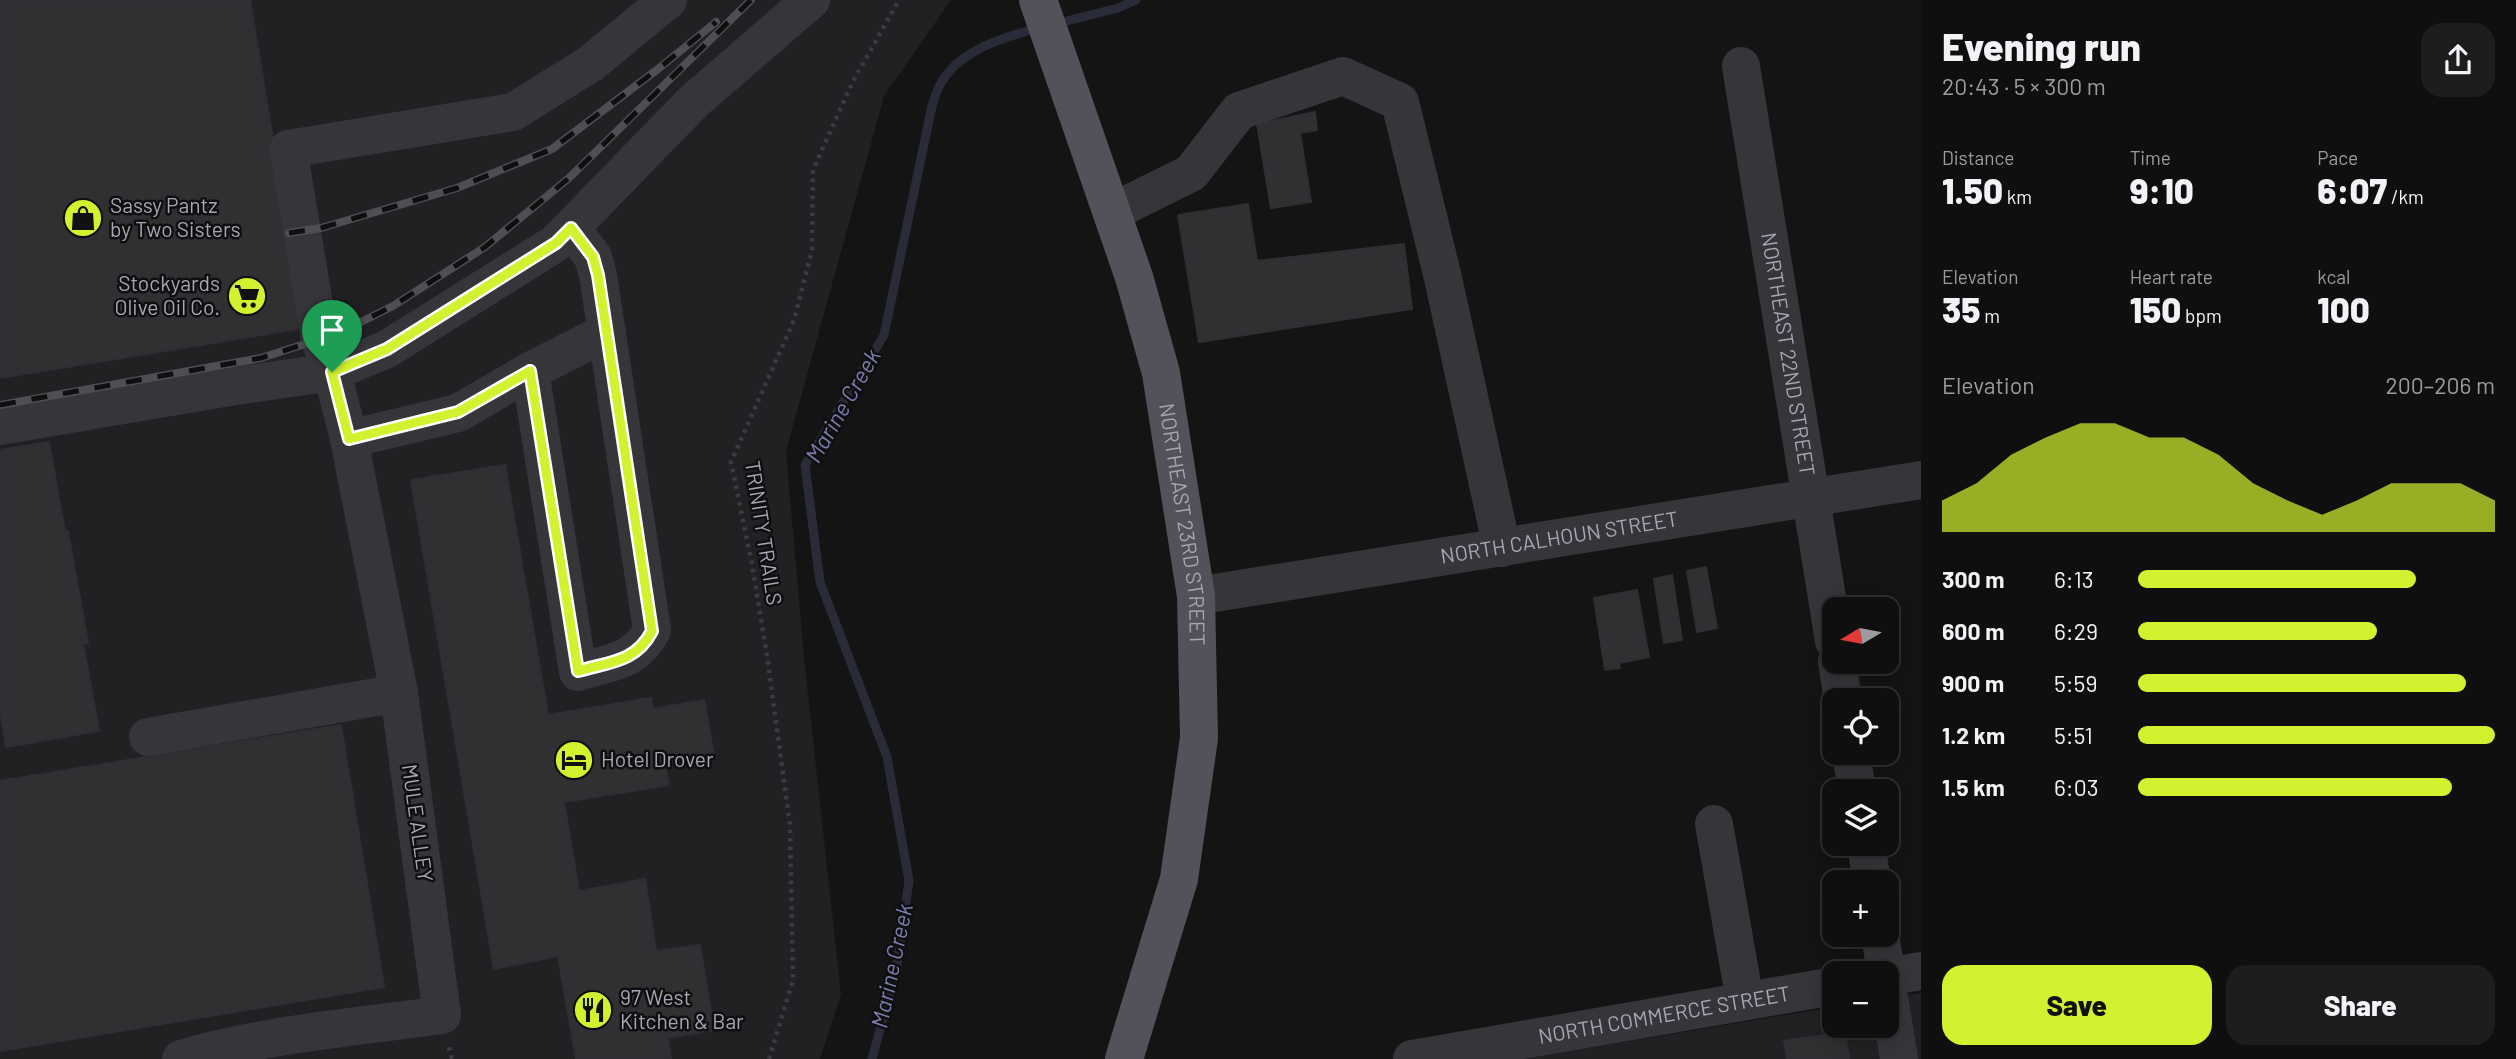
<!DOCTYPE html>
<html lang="en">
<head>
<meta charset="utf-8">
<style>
  body { margin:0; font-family:Barlow,sans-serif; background:#1e1d1e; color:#f1f3f6; height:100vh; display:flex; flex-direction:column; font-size:26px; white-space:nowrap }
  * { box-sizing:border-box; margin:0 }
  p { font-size:23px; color:#9c9c9f }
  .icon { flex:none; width:38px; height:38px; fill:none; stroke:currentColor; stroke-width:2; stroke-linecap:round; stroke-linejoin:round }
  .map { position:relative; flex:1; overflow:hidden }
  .details { display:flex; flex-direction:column; background:#100f10; width:595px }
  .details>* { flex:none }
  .needle { width:46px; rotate:260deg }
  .buttons { position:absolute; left:1822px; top:597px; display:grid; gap:14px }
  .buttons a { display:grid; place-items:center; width:77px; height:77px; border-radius:14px; background:#100f10; box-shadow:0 4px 18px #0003,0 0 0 2px #302f30; font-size:35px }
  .pin { position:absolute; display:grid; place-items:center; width:60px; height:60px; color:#fff; margin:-72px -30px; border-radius:50% 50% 50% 0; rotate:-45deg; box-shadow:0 0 7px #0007 }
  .pin .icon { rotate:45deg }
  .round { display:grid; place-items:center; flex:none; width:74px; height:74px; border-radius:21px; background:#1e1d1e }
  .overview { display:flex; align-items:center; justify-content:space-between; height:119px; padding:0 21px }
  h1 { font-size:38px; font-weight:800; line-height:52px }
  .stats { display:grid; grid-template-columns:repeat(3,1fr); gap:10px; height:119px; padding:7px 21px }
  .stats div { display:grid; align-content:center }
  .stats b { font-size:35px; font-weight:800 }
  .stats small { font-size:19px; font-weight:400 }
  .stats p { font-size:19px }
  .chart { height:196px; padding:14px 21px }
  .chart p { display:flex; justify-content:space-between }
  .chart svg { width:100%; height:126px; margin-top:7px; fill:#d0f22f; opacity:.7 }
  .cta { display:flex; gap:14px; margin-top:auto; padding:14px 21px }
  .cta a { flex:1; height:80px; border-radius:21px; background:#d0f22f; color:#111; font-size:28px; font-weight:800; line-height:80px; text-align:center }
  .cta a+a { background:#1e1d1e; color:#f1f3f6 }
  ul { padding:0 21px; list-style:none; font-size:23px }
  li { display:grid; grid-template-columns:112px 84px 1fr; align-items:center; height:52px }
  li i { height:18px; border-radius:9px; background:#d0f22f }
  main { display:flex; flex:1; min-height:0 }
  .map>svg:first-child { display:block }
  .built { fill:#212022 }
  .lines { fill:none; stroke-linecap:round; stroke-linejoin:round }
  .stream { stroke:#2a2b39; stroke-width:9 }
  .building { fill:#302f32; stroke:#302e32; stroke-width:2 }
  .path { stroke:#3c3b41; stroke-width:4.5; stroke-dasharray:3.5 5; stroke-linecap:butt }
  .minor { stroke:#37353a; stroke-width:38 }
  .major { stroke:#535159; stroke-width:38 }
  .rail-casing { stroke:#504e55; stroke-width:8 }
  .rail { stroke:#100f10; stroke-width:5; stroke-dasharray:16; stroke-linecap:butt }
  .route-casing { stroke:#fff; stroke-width:14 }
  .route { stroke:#d0f22f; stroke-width:9 }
  .labels { text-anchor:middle; stroke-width:5; stroke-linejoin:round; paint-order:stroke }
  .poi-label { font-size:21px; fill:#a9a5b6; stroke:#100f10; text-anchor:start }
  .street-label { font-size:21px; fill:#a9a5b6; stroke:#100f10 }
  .water-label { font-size:23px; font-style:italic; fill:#7c7db1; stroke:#100f10 }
</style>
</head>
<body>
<main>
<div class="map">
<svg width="1921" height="1059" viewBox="0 0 1921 1059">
  <rect width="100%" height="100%" fill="#151415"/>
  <path class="built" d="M 0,0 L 951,0 L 884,96 L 786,451 L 804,658 L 841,994 L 820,1059 L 0,1059 Z
    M 1921,993 L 1921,1059 L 1522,1059 L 1834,1007 L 1834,1026 L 1886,1026 L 1887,998 Z"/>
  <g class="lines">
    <path class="stream" d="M 1055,24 L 1118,8 L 1136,0
      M 872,1059 L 896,971 L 909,881 L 887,757 L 820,582 L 805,465 L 884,335 L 932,106 C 934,99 936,92 940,85 C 957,51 1004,37 1038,28"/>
  </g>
  <path class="building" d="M 0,0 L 250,0 L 304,328 L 0,378 Z
    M 1315,112 L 1317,130 L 1300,133 L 1311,202 L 1271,208 L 1257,124 Z
    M 1248,204 L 1257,261 L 1404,244 L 1412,309 L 1199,342 L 1178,215 Z
    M 49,442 L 65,531 L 68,531 L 88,643 L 83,643 L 99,731 L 6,747 L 0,710 L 0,450 Z
    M 505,465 L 548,715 L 651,698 L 653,709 L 704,700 L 714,756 L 665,764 L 669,785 L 564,802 L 579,891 L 645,879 L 656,951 L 700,945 L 714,1030 L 668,1038 L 671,1059 L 576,1059 L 558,956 L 494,969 L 411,480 Z
    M 1706,567 L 1717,628 L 1697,632 L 1687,571 Z
    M 1672,575 L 1682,640 L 1664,643 L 1654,579 Z
    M 1637,590 L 1649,657 L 1619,663 L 1620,668 L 1605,670 L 1594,598 Z
    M 341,725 L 384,987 L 0,1051 L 0,781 Z
    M 1845,1032 L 1849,1059 L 1787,1059 L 1784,1041 Z"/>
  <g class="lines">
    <path class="path" d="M 449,1047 L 452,1059
      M 769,1059 L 793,980 L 790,825 L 767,656 L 752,564 L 731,462 L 794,320 L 812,250 L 813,170 L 852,83 L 899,0"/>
    <g class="minor">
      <path id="s1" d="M 1741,66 L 1834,641"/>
      <path d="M 1112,212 L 1191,173 L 1239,111 L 1343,76 L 1400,102 L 1443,278 L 1502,548"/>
      <path d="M 530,371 L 578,672 C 610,662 636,662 652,630 L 598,275 L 593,257 L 571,228"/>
      <path d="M 0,426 L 235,386 L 332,372 L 387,349 L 556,243 L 693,102 L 811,0"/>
      <path d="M 349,439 L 458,413 L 530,371 L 607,332"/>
      <path id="s2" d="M 1196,596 L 1921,480"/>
      <path d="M 1837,662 L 1843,700"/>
      <path d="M 148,737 L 399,693"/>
      <path d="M 1851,752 L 1857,791"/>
      <path d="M 1714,824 L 1745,1001"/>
      <path d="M 1866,844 L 1872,882"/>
      <path d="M 1880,934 L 1886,973"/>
      <path d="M 1886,977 L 1921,971"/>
      <path d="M 1886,978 L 1899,1059"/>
      <path d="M 181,1059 C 265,1034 355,1027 442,1015 L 399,693 L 349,439 L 332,372 L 320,340 L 288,149 L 513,112 L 590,64 L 668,0"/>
      <path id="s3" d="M 1412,1059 L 1834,986"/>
    </g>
    <path class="major" id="s4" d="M 1038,0 L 1134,277 L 1161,373 L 1196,596 L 1199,738 L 1179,879 L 1124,1059"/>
    <g class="rail-casing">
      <path id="rail" d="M 289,233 L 321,228 L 457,188 L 552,149 L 658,69 L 716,22
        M 0,405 L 261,358 L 339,333 L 393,306 L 485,247 L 569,178 L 751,0"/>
    </g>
    <use href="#rail" class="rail"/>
  </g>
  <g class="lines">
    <g class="route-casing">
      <path id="route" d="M 571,228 L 593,257 L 598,275 L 652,631 C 636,662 610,662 578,671 L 530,371 L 458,412 L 349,439 L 332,372 L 387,349 L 556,243 Z"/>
    </g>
    <use href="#route" class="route"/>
  </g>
  <defs>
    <g id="shop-disc" transform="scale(2.0125)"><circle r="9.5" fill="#d0f22f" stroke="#100f10"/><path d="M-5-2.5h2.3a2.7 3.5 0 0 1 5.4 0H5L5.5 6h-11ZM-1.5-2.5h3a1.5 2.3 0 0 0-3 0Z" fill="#111"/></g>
    <g id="supermarket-disc" transform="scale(2.0125)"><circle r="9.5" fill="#d0f22f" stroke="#100f10"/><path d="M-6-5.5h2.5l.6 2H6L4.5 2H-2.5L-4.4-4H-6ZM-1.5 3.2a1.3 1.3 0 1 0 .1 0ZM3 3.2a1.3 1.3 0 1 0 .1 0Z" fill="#111"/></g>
    <g id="hotel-disc" transform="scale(2.0125)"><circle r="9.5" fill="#d0f22f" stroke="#100f10"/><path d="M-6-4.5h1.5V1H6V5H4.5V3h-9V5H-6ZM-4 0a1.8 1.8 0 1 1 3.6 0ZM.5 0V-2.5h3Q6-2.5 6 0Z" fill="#111"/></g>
    <g id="restaurant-disc" transform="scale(2.0125)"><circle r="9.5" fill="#d0f22f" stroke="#100f10"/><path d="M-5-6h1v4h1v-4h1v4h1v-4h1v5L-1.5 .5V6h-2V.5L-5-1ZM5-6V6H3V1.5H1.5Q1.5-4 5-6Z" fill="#111"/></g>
  </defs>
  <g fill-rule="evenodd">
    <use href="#shop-disc" x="83" y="218"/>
    <use href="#supermarket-disc" x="247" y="296"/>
    <use href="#hotel-disc" x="574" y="760"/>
    <use href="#restaurant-disc" x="593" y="1010"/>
  </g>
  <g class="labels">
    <g class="poi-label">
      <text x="110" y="213">Sassy Pantz<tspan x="110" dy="24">by Two Sisters</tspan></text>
      <text x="220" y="291" text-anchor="end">Stockyards<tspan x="220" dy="24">Olive Oil Co.</tspan></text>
      <text x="601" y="767">Hotel Drover</text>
      <text x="620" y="1005">97 West<tspan x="620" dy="24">Kitchen &amp; Bar</tspan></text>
    </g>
    <g class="street-label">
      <text dy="7" stroke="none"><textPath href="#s1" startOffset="292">NORTHEAST 22ND STREET</textPath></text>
      <text dy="7" stroke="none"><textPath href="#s4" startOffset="546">NORTHEAST 23RD STREET</textPath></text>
      <text transform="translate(763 533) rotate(81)" y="7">TRINITY TRAILS</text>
      <text dy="7" stroke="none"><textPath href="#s2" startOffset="368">NORTH CALHOUN STREET</textPath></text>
      <text transform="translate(417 823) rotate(82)" y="7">MULE ALLEY</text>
      <text dy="7" stroke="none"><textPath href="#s3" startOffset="256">NORTH COMMERCE STREET</textPath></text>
    </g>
    <g class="water-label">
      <text transform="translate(843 406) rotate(-60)" y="8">Marine Creek</text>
      <text transform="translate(892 966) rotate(-78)" y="8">Marine Creek</text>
    </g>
  </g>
</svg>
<div class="buttons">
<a><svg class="needle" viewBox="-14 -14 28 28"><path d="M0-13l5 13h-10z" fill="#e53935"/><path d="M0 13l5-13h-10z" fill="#9c9c9f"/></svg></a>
<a><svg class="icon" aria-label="locate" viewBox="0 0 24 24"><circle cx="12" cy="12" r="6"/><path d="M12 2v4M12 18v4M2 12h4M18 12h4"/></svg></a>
<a><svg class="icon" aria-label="layers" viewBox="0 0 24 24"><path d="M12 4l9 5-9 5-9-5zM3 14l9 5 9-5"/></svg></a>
<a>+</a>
<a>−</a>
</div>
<div class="pin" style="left:332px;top:372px;background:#1e9e55"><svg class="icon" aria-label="arrive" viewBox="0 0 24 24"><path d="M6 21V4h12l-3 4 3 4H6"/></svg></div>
</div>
<section class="details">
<div class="overview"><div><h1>Evening run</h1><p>20:43 · 5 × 300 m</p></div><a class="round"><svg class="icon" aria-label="share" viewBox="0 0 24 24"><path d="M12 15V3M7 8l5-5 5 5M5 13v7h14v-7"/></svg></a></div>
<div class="stats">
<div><p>Distance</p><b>1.50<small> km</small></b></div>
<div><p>Time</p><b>9:10</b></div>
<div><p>Pace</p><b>6:07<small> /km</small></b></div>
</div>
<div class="stats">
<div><p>Elevation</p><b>35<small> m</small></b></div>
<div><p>Heart rate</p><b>150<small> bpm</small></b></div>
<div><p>kcal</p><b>100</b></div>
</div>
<div class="chart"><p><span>Elevation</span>200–206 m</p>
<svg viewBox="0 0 160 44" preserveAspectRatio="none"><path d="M0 44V33L10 27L20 17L30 11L40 6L50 6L60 11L70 11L80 17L90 27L100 33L110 38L120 33L130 27L140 27L150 27L160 33V44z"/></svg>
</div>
<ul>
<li><b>300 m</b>6:13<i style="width:78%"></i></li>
<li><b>600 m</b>6:29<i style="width:67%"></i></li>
<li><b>900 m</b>5:59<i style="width:92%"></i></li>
<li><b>1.2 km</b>5:51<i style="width:100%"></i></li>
<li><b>1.5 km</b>6:03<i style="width:88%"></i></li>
</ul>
<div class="cta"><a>Save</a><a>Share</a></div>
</section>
</main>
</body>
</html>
